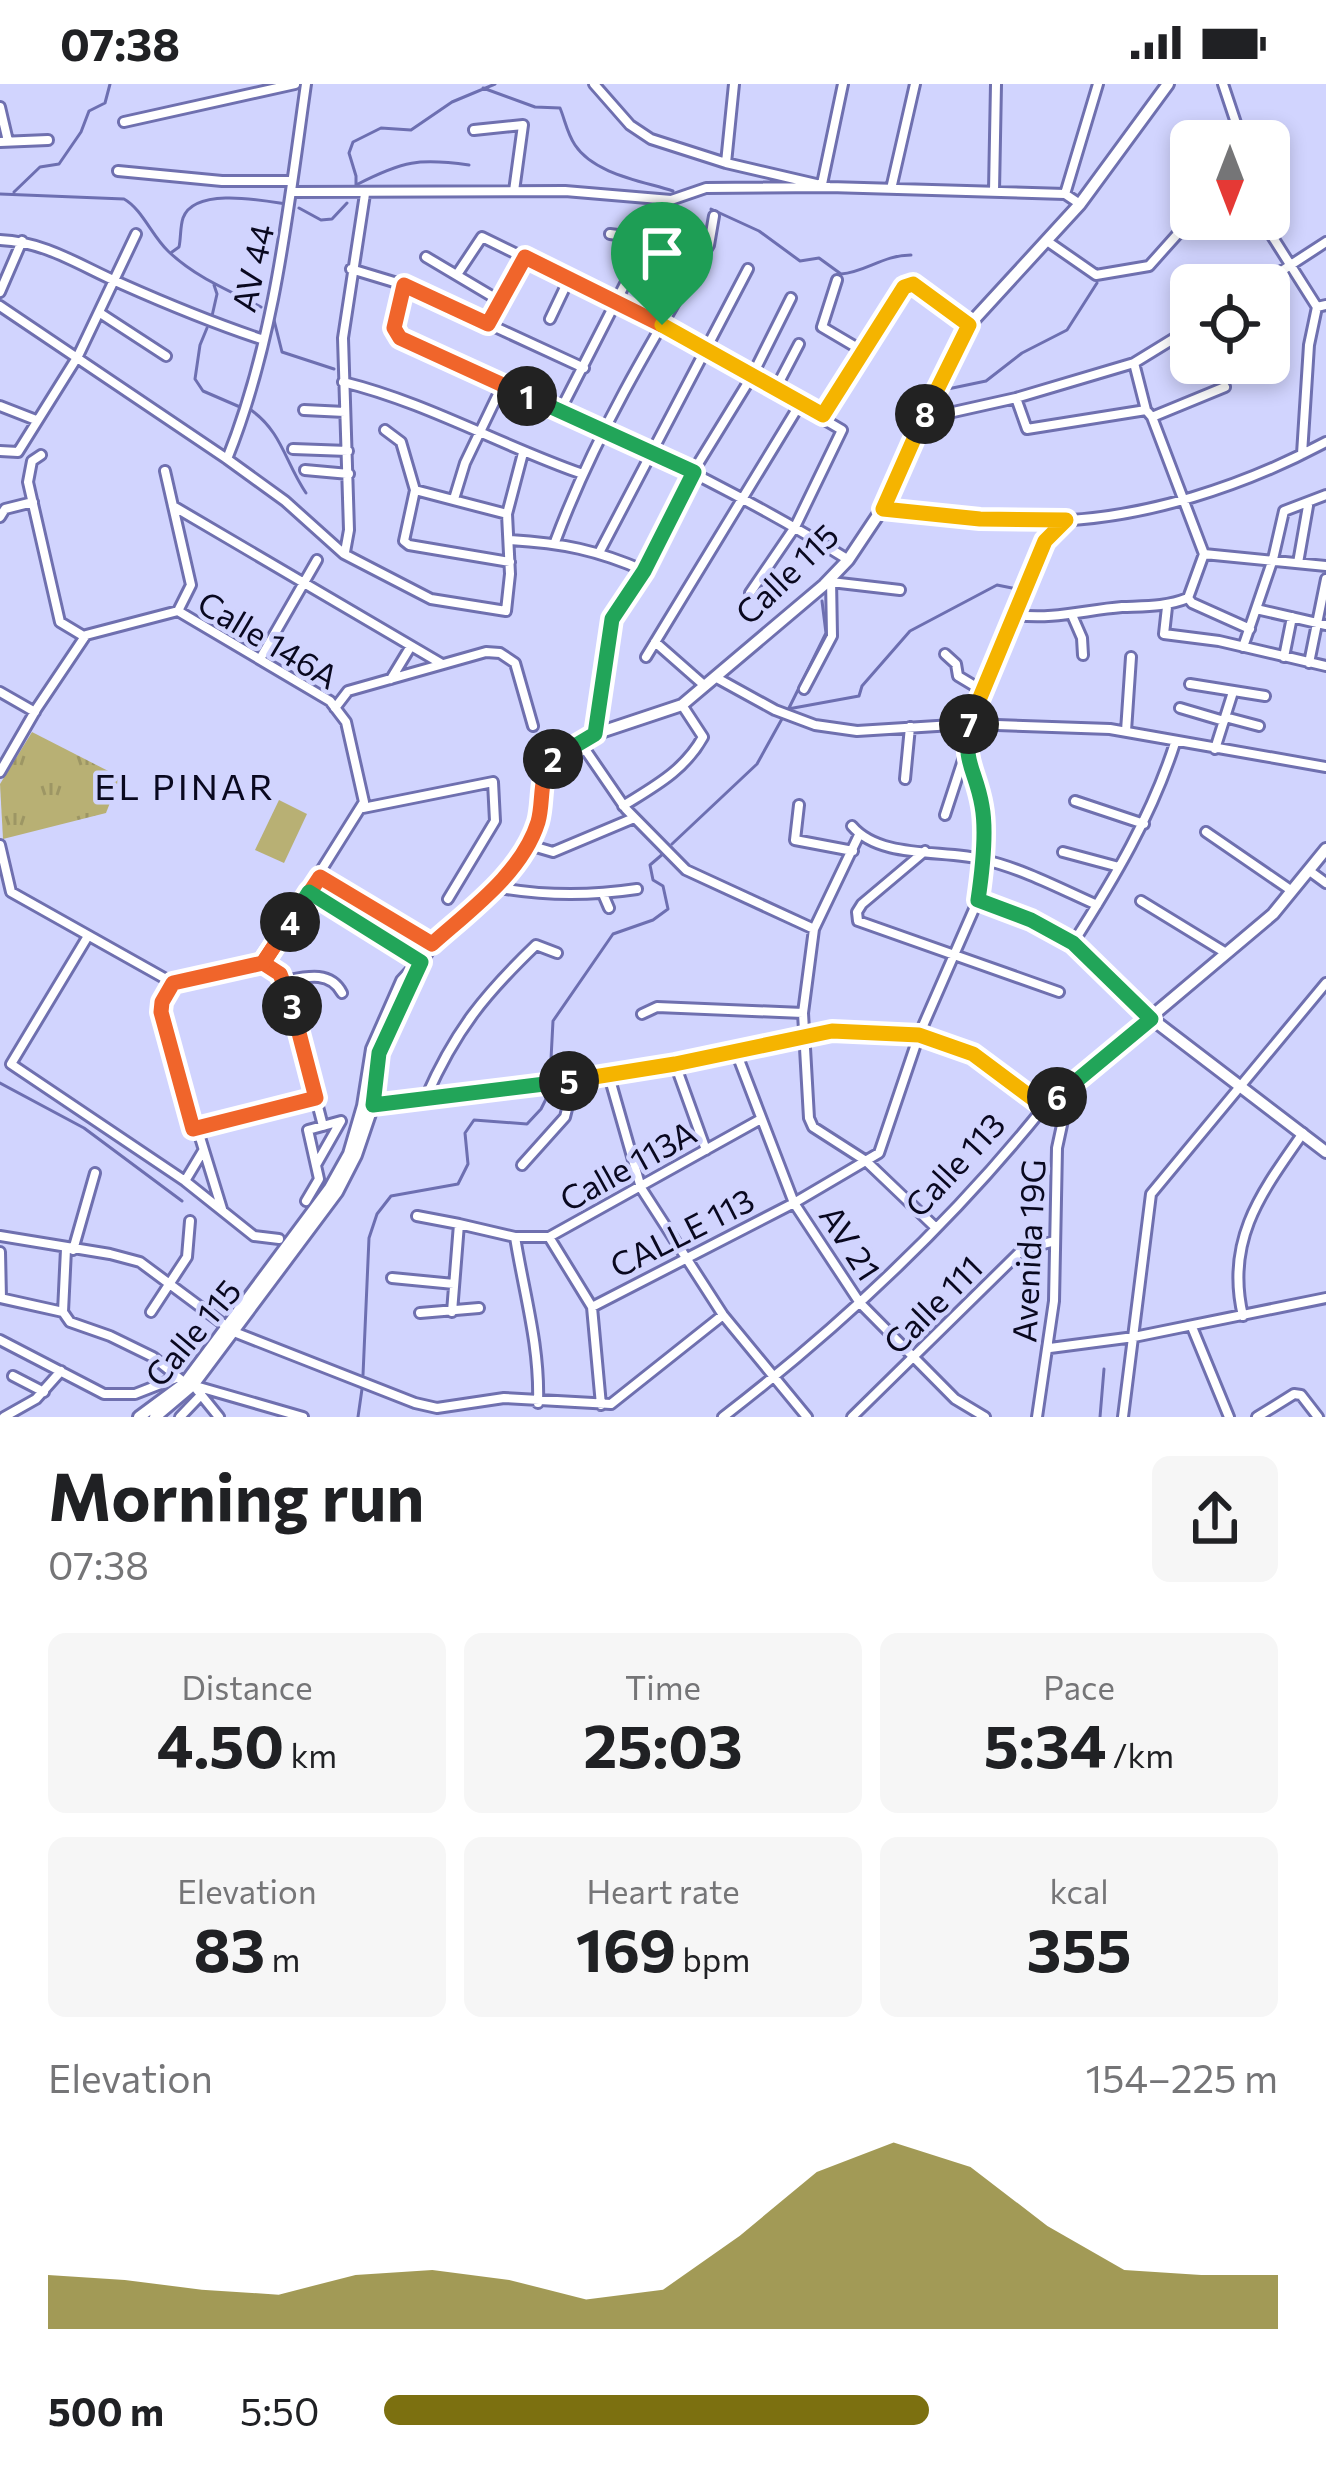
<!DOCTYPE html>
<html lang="en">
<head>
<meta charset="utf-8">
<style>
  body { margin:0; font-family:Commissioner,sans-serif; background:#f6f6f6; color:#202124; height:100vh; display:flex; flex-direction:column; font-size:45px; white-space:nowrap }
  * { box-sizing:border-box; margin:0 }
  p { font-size:39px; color:#757577 }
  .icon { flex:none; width:66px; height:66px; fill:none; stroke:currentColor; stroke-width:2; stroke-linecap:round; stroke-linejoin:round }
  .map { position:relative; height:1333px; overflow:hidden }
  .details { display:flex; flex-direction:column; background:#fff; flex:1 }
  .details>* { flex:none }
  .needle { width:78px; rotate:180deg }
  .tools { position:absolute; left:1170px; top:36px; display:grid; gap:24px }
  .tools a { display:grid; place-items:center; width:120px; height:120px; border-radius:18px; background:#fff; box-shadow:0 6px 18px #0003; font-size:60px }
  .pin { position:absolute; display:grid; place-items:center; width:102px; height:102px; color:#fff; margin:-123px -51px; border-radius:50% 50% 50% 0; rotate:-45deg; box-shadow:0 0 12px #0007 }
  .pin .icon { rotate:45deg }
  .km { position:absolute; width:60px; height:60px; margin:-30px; border-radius:50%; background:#222; color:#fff; font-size:33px; line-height:60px; text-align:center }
  .round { display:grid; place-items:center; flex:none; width:126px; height:126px; border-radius:18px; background:#f6f6f6 }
  .summary { display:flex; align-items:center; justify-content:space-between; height:204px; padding:0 48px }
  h1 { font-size:66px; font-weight:700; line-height:90px }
  .figures { display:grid; grid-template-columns:repeat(3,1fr); gap:18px; height:204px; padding:12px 48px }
  .figures div { display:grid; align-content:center; border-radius:18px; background:#f6f6f6; text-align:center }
  .figures b { font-size:60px; font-weight:700 }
  .figures small { font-size:33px; font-weight:400 }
  .figures p { font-size:33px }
  .chart { height:336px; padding:24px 48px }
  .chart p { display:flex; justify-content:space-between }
  .chart svg { width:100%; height:216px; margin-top:12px; fill:#7c7010; opacity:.7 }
  ul { padding:0 48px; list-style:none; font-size:39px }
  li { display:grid; grid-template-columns:192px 144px 1fr; align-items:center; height:90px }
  li i { height:30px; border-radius:15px; background:#7c7010 }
  .status { display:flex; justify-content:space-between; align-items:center; height:84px; padding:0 60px; background:#fff; direction:ltr }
  .status svg { height:33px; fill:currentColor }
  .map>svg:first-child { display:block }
  .grass { fill:#b8b074 }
  .park { fill:url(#park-tufts) }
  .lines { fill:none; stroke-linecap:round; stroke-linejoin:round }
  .stream { stroke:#6d6fb1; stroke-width:3 }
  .street-casing { stroke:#6f70af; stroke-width:14 }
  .secondary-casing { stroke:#6f70af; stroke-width:16 }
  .street { stroke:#fff; stroke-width:8 }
  .secondary { stroke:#fff; stroke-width:10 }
  .split-1-casing { stroke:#fff; stroke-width:24 }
  .split-2-casing { stroke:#fff; stroke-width:24 }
  .split-3-casing { stroke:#fff; stroke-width:24 }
  .split-4-casing { stroke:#fff; stroke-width:24 }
  .split-5-casing { stroke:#fff; stroke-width:24 }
  .split-6-casing { stroke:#fff; stroke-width:24 }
  .split-7-casing { stroke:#fff; stroke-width:24 }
  .split-8-casing { stroke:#fff; stroke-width:24 }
  .split-9-casing { stroke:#fff; stroke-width:24 }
  .split-1 { stroke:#f0652b; stroke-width:15 }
  .split-2 { stroke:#22a559; stroke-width:15 }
  .split-3 { stroke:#f0652b; stroke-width:15 }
  .split-4 { stroke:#f0652b; stroke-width:15 }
  .split-5 { stroke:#22a559; stroke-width:15 }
  .split-6 { stroke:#f5b400; stroke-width:15 }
  .split-7 { stroke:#22a559; stroke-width:15 }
  .split-8 { stroke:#f5b400; stroke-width:15 }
  .split-9 { stroke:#f5b400; stroke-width:15 }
  .labels { text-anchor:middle; stroke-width:9; stroke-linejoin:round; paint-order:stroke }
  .street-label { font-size:33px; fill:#09081f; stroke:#d1d4fe }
  .neighbourhood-label { font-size:36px; letter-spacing:3px; fill:#09081f; stroke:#d1d4fe }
</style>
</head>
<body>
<div class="status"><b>07:38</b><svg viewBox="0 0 49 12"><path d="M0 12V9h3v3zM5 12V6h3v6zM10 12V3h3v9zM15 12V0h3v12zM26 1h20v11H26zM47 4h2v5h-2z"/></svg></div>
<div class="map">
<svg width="1326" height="1333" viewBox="0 0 1326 1333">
  <defs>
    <pattern id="park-tufts" width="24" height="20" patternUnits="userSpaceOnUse" patternTransform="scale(3)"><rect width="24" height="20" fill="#b8b074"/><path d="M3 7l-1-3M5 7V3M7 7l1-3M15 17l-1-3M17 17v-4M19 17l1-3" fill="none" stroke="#9d9664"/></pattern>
  </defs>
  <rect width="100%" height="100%" fill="#d1d4fe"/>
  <path class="grass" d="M 279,716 L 307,730 L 284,779 L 255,766 Z"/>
  <path class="park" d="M 32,648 L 120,693 L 106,729 L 3,755 L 0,700 Z"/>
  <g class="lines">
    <path class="stream" d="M 483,4 L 535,23 L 560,24 C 565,36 567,49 575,61 C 594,90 642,97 673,107
      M 358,100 C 403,77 419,74 469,81
      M 356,105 L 356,92 L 349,69 L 353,58 L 381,44 L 411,46 L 452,18 L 495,0
      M 14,108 L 40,83 L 59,80 L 81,48 L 89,27 L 105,19 L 110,0
      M 0,110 L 124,115 C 142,125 152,152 168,167 C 195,193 228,206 261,223
      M 299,124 L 321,136 L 332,135 L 347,119
      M 711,125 L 759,147 L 800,177 L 819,174 L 841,190 C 866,188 883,171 911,171
      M 172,168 L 179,163 C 181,154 180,143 183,134 C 194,103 261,116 286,120
      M 212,232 L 217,210 L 214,201
      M 273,232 L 282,268 L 334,285
      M 207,244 L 200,261 L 195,295 L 203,307 L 240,323
      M 943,306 L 986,297 L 1022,269 L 1067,246 L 1097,199
      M 251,326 C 282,348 285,378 306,409
      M 789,624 L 826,549 L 822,517
      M 788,625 L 859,612 L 862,602 L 910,547 L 997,501 L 1017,505
      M 672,760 L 757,680 L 783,633
      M 550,994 L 553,937 L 613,850 L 653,836 L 668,825 L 663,802 L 653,796 L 650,781 L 664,769
      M 0,999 L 84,1044 L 182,1117
      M 363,1291 L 369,1154 L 377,1130 L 391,1112 L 458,1100 L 468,1080 L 465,1049 L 474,1036 L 527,1040 L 541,1025 L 550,1007
      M 358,1333 L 362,1305
      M 1100,1333 L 1104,1285"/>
    <g class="street-casing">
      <path id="street" d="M 594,0 L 630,41 L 651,55 L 726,79 L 829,103 L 1065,110 L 1080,120
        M 1223,0 L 1242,57
        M 0,23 L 8,57
        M 124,38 L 295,0
        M 474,46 L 523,41 L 514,107
        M 0,58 L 48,56
        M 726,79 L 734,0
        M 118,87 L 222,97 L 292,97
        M 822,100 L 843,0
        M 891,105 L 915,0
        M 994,107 L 996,0
        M 292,108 L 565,107 L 671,116 L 706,104 L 829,103
        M 1065,110 L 1098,0
        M 1266,135 L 1272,152 L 1317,223 L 1326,221
        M 0,156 C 47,158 80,182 122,200 C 167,220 213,239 261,255
        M 1047,157 L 1096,191 L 1149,182 L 1191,135
        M 426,173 L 500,217
        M 351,185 L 404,201 L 584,284
        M 458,189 L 482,153 L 662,241 L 842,346 L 795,443 L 750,509
        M 837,196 L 822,243 L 861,266
        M 404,201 L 394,244 L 400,254 C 552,322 706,387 847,475
        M 1260,201 L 1326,158
        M 0,208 L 22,157
        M 0,222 L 227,375 L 285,417 L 344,470 L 431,515 L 506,527 L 510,490 L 507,430 L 523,369
        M 100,229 L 166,272
        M 550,235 L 569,195
        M 488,240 L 525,173
        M 343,298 C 425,318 500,361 580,389
        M 776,304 L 799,260
        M 1016,314 L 1027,345 L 1146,326
        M 0,322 L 36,336
        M 304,326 L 345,328
        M 560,327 L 648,155 L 610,150
        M 823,331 L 861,266 L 908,201 L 931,210 L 969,241
        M 1152,333 L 1225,303
        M 922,335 L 1016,314 L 1134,279 L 1191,244
        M 385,346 L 401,358 L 415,406 L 404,457 L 409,461 L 510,478
        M 293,365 L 348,367
        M 0,367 L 18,368 L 78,272 L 136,150
        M 1302,370 L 1309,261 L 1317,223
        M 41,371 L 32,377 L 28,398 L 60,538 L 85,553
        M 227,375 C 275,256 288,126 306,0
        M 305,386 L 349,390
        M 165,387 L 191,501 L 178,527
        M 415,406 L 507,430
        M 454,415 L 465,379 L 502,302
        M 173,422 L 442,580
        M 882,425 C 938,431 994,438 1050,437 C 1144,435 1244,402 1326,358
        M 0,433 L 5,425 L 33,418
        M 510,456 C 562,459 597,466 645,487
        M 555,458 C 594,353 651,258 709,161 L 714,132
        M 600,467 L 748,185
        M 345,468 L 349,446 L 343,254 L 365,110
        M 1204,470 L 1326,482
        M 1298,479 L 1308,422
        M 831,498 L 900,506
        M 1188,514 L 1192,519 L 1250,545
        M 1167,523 L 1164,550 L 1219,557 L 1326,582
        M 1256,525 L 1326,541
        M 1016,531 C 1053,536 1085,526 1122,523 C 1146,522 1165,523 1188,514 L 1204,470 L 1152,333 L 1146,326 L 1134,279
        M 1072,531 L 1082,554 L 1083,571
        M 655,558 L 705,602
        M 1243,563 L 1273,475 L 1284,427 L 1326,411
        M 945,570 L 956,580 L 958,592 L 983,607
        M 646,573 L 800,320
        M 1284,573 L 1292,533
        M 260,575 L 317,476
        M 1309,579 L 1326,495
        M 715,593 L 775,626 L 815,641 L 857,647 L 969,640 L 1110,645 L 1326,683
        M 391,595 L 411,562
        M 1190,600 L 1265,612
        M 804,605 L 832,552 L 831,495
        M 0,608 L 35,628
        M 335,624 L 348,607 L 486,568 L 500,569 L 515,579 L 533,642
        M 1180,624 L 1224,637
        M 1225,633 L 1259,642
        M 1126,647 L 1131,573
        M 595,650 L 612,534 L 645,487 L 693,388 L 752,292 L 791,214
        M 580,658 L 626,725 L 686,786 L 814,845
        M 1215,665 L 1233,608
        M 0,688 L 37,624 L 86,551 L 178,527 L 330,617 L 346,638 L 364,718 L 263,879 L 173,899 L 11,808 L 0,761
        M 905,695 L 910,643
        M 1075,717 L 1144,740
        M 799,721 L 795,756 L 853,767
        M 623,722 C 655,702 684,687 703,653 L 682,621
        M 363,724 L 493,698 L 495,737 L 448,815
        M 945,731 L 964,673
        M 852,742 C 881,776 945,765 985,776 C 1023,785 1061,805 1097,821
        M 1206,748 L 1292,807
        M 859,751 L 814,845 L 803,929 L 809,1034 L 813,1043 L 866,1077 L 935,1143
        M 529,761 L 553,768 L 634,734
        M 925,767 L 862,820 L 857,828 L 858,837 L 1059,908
        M 1063,768 L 1119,783
        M 1311,788 L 1326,799
        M 320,793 L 432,860
        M 495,803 C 542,812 590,812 637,805
        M 309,808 L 421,878
        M 603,810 L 609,824
        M 978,816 L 1031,836 L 1073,859 L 1152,935
        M 1141,817 L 1226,869
        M 88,852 L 11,980 L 185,1097 L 254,1152 L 279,1155
        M 1073,859 C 1114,795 1152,731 1175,659
        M 263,879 L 280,890 L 287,903 L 323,1042
        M 284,897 C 305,893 330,886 342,909
        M 173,899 L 162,918 L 161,928 L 193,1044 L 199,1050 L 222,1125
        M 642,930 L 657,923 L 803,929
        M 736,968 L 794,1119 L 860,1219 L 955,1315 L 985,1333
        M 675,980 L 706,1066
        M 609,992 L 641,1104 L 723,1231 L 807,1333
        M 426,1013 C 455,947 484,911 536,861 L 557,869
        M 193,1044 L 316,1014
        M 522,1081 L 565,1033 L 574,997
        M 185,1097 L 203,1067
        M 306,1117 L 319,1095 L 308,1046 L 341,1037 L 316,1081
        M 417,1132 L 459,1140
        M 0,1152 L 110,1170 L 140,1178 L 234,1248 L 415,1319 L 437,1324 L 504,1314 L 611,1320 L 723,1231
        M 515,1153 C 524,1209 540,1262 538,1319
        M 549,1153 L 592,1223 L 601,1321
        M 66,1165 L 63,1228 L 70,1238 L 110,1252 L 153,1273 L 185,1299 L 303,1333
        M 73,1166 L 95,1089
        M 0,1168 L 1,1214
        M 392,1194 L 454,1200
        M 0,1214 L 63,1228
        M 592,1223 L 794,1119 L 879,1069 L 919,951 L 978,816 L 985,776 L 981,767 L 983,724 L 965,672 L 969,640 L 1045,457 L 1066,436
        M 151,1228 L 187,1173 L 190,1137
        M 452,1228 L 459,1140 L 515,1153 L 549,1153 L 761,1035
        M 420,1229 L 479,1224
        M 1243,1232 C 1225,1156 1261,1109 1303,1049
        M 1192,1243 L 1229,1333
        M 0,1256 L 104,1310 L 135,1310 L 176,1294
        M 1050,1264 L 1134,1253 L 1326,1214
        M 13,1292 L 44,1308
        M 194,1302 L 219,1333
        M 4,1333 L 36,1315 L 61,1287
        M 180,1333 L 201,1311
        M 723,1333 C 841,1242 951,1139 1044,1023
        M 852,1333 L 1023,1165 L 1055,1157
        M 1037,1333 L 1054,1217 L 1057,1064 L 1070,1004
        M 1123,1333 L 1151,1110 L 1326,899
        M 1257,1333 L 1294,1310 L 1301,1311 L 1318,1333"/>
    </g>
    <g class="secondary-casing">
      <path id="secondary" d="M 1152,935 L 1326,1068
        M 363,1022 L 609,992 L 832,947 L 919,951 L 973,971 L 1044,1023 L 1273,830 L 1326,765
        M 139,1333 L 185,1299 L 330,1104 L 349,1070 L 363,1022 L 372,965 L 402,897 L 414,884
        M 155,1333 L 193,1301 L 337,1108 L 356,1071 L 373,1021 L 378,969 L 421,878 L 432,860 L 495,803 L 528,761 L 539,735 L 546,684 L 559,668 L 595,650 L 682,621 L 824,501 L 848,476 L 882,425 L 969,241 L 1080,120 L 1168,0"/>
    </g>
    <use href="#street" class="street"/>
    <use href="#secondary" class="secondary"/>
  </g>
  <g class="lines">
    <g class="split-1-casing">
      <path id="split-1" d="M 527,312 L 400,254 L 394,244 L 404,201 L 488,240 L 525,173 L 662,241"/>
    </g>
    <g class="split-2-casing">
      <path id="split-2" d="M 527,312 L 694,388 L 644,487 L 612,535 L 595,650 L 553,675"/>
    </g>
    <g class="split-3-casing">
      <path id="split-3" d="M 292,922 L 280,890 L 263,879 L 320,793 L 432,860 C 470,826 522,789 538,738 C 544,717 538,694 553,675"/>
    </g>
    <g class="split-4-casing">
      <path id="split-4" d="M 290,838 L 263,879 L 173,899 L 162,918 L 161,928 L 193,1045 L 316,1014 L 292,922"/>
    </g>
    <g class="split-5-casing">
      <path id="split-5" d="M 290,838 L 309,808 L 421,878 L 379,969 L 373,1021 L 569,997"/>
    </g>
    <g class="split-6-casing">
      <path id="split-6" d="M 569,997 L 675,980 L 832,947 L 919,951 L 973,970 L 1044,1023 L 1057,1013"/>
    </g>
    <g class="split-7-casing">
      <path id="split-7" d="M 969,640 C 963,681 976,686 982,722 C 987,749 982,789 978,816 L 1031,836 L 1073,859 L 1151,935 L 1057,1013"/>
    </g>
    <g class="split-8-casing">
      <path id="split-8" d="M 925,330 L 883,425 L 980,435 L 1066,436 L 1045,457 L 969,640"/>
    </g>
    <g class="split-9-casing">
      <path id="split-9" d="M 662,241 L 823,331 L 904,203 L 913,200 L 969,241 L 925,330"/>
    </g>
    <use href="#split-1" class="split-1"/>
    <use href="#split-2" class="split-2"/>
    <use href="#split-3" class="split-3"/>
    <use href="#split-4" class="split-4"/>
    <use href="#split-5" class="split-5"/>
    <use href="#split-6" class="split-6"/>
    <use href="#split-7" class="split-7"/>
    <use href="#split-8" class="split-8"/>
    <use href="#split-9" class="split-9"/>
  </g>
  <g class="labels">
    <g class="street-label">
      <text transform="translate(253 184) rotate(-77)" y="12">AV 44</text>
      <text transform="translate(787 490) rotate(-44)" y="12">Calle 115</text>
      <text transform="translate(268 556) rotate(31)" y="12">Calle 146A</text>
      <text transform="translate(955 1081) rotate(-47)" y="12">Calle 113</text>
      <text transform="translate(628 1082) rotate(-29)" y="12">Calle 113A</text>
      <text transform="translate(682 1149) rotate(-27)" y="12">CALLE 113</text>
      <text transform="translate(850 1159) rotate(57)" y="12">AV 21</text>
      <text transform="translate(1029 1167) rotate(-87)" y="12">Avenida 19G</text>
      <text transform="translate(933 1221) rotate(-45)" y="12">Calle 111</text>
      <text transform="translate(193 1249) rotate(-50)" y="12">Calle 115</text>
    </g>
    <g class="neighbourhood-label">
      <text x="185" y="716">EL PINAR</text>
    </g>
  </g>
</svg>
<div class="tools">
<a><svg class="needle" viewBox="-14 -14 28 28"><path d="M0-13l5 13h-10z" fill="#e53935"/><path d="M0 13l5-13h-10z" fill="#757577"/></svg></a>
<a><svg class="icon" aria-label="locate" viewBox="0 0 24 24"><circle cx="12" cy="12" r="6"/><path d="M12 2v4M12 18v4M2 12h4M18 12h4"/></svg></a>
</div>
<div class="pin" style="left:662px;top:241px;background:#1e9e55"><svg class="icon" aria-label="arrive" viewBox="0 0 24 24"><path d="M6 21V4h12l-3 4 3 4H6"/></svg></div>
<b class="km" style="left:527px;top:312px">1</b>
<b class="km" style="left:553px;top:675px">2</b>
<b class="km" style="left:292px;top:922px">3</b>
<b class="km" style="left:290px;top:838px">4</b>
<b class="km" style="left:569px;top:997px">5</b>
<b class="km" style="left:1057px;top:1013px">6</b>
<b class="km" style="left:969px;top:640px">7</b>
<b class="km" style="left:925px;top:330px">8</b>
</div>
<section class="details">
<div class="summary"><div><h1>Morning run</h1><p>07:38</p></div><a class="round"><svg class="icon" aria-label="share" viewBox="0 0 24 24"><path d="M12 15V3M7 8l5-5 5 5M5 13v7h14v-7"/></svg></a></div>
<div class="figures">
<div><p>Distance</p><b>4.50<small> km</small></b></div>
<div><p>Time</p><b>25:03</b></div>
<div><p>Pace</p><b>5:34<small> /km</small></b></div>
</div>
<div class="figures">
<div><p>Elevation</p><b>83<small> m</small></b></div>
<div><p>Heart rate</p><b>169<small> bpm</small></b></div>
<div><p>kcal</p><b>355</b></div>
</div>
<div class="chart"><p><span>Elevation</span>154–225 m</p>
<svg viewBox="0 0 160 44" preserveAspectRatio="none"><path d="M0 44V33L10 34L20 36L30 37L40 33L50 32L60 34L70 38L80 36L90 25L100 12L110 6L120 11L130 23L140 32L150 33L160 33V44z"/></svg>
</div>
<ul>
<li><b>500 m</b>5:50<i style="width:61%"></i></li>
</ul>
</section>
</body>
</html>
